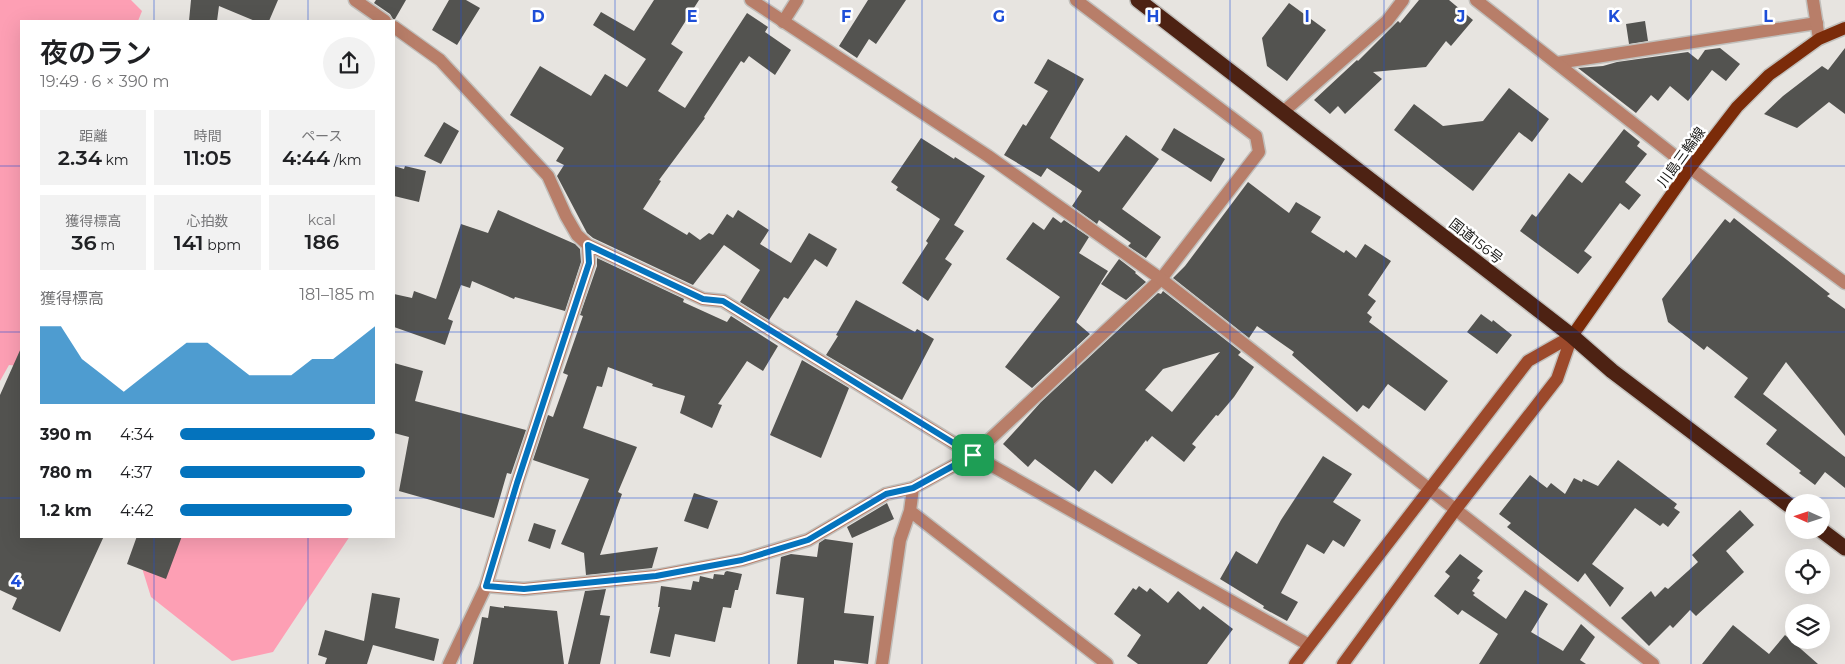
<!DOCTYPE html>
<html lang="ja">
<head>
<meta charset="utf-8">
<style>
  body { margin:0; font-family:Montserrat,"Noto Sans JP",sans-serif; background:#f2f2f2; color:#202124; height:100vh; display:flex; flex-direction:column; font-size:19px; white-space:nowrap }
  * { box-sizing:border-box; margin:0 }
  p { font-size:16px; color:#757577 }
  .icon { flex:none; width:28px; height:28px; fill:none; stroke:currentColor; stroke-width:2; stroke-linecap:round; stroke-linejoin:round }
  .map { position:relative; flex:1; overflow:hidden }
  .panel { position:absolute; left:20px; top:20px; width:375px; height:518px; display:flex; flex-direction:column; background:#fff; border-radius:0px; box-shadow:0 5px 20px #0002 }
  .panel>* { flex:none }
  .needle { width:32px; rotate:273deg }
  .controls { position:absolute; left:1785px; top:494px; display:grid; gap:10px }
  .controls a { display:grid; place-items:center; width:45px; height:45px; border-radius:50%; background:#fff; box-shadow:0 5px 20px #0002; font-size:25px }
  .pin { position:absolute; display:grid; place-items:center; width:42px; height:42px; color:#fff; margin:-21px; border-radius:10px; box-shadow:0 2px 8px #0006 }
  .round { display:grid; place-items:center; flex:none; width:52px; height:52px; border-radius:26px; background:#f2f2f2 }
  .overview { display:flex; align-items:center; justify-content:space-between; height:85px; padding:0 20px }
  h1 { font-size:28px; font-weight:600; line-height:38px }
  .stats { display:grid; grid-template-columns:repeat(3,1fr); gap:8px; height:85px; padding:5px 20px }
  .stats div { display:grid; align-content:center; border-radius:0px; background:#f2f2f2; text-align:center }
  .stats b { font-size:21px; font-weight:600 }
  .stats small { font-size:14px; font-weight:400 }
  .stats p { font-size:14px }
  .chart { height:140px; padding:10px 20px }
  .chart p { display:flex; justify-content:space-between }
  .chart svg { width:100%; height:90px; margin-top:5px; fill:#0473bd; opacity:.7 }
  ul { padding:0 20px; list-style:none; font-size:16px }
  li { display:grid; grid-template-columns:80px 60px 1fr; align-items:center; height:38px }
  li i { height:12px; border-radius:6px; background:#0473bd }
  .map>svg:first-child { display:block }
  .green { fill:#fd9fb4 }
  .building { fill:#535350; fill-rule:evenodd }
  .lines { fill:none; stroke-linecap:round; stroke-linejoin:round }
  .lane-casing { stroke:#c1bfbb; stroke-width:15 }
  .street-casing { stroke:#c1bfbb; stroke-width:15 }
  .secondary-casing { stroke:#c1bfbb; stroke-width:15 }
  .primary-casing { stroke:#c1bfbb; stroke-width:15 }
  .highway-casing { stroke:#c1bfbb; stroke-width:18 }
  .lane { stroke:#b87e69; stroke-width:12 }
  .street { stroke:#b87e69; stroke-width:12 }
  .secondary { stroke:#9c492b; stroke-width:12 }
  .primary { stroke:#7b2b09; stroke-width:12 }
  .highway { stroke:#4d2213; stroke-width:15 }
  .route-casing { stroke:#fff; stroke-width:10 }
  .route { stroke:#0473bd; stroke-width:6 }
  .grid { fill:none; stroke:#1d4ed8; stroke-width:1; stroke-opacity:0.55 }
  .labels { text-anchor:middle; stroke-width:5; stroke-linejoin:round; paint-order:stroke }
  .street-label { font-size:14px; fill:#151513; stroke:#fff }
  .grid-label { font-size:16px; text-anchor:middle; font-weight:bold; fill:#1d4ed8; stroke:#fff; stroke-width:5; stroke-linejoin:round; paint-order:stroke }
</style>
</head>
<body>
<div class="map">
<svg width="1845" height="664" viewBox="0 0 1845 664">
  <rect width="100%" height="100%" fill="#e7e4e0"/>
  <path class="green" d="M 0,0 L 131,0 L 142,11 L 138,21 L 21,21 L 21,366 L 9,365 L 0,381 Z
    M 147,536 L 350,536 L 273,652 L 232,661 L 151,597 L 137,552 Z"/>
  <path class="building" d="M 191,0 L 278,0 L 269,21 L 255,21 L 219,6 L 217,21 L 189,21 Z
    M 376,0 L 406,0 L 395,19 L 393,19 L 390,14 L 374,3 Z
    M 449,0 L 466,0 L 480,8 L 457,45 L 432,30 Z
    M 654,0 L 699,0 L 671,44 L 683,52 L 658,91 L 685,108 L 747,13 L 768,27 L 765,32 L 791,50 L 775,75 L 749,56 L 744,63 L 741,61 L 704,117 L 705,118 L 659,180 L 661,181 L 643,209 L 687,235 L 689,232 L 700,240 L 709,233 L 713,235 L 727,214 L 733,218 L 738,210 L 769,230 L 760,244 L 791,263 L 809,233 L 837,249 L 827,267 L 815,259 L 788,299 L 784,297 L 769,320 L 740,302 L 760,270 L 724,245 L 693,285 L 593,238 L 587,233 L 557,176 L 564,165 L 556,161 L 564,148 L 510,115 L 540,66 L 591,96 L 605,74 L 627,87 L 646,59 L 593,25 L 601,12 L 634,31 Z
    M 868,0 L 906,0 L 876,44 L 869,39 L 857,58 L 839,46 Z
    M 1419,0 L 1449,0 L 1473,20 L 1451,46 L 1446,41 L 1426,67 L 1373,72 L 1382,79 L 1345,114 L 1338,106 L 1330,114 L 1314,100 L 1357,60 L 1358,61 L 1398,21 L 1400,23 Z
    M 1289,3 L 1326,30 L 1287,81 L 1267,66 L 1262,38 Z
    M 1645,21 L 1648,41 L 1629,44 L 1626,24 Z
    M 1720,48 L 1740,64 L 1726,81 L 1712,70 L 1688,101 L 1670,86 L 1658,101 L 1651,95 L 1636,113 L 1578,68 L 1603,66 L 1617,62 L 1688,52 L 1698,60 L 1705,50 Z
    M 1845,48 L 1845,114 L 1829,102 L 1797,128 L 1764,114 L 1783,96 L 1822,66 L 1828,70 Z
    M 1048,59 L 1084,79 L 1050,138 L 1099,172 L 1126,135 L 1159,159 L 1122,209 L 1161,237 L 1146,258 L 1128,246 L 1131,243 L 1099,220 L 1097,224 L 1072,206 L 1082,191 L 1047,168 L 1041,177 L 1004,155 L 1023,124 L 1026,126 L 1048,91 L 1034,83 Z
    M 1509,88 L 1549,119 L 1532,142 L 1519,132 L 1473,191 L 1394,130 L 1414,104 L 1443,126 L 1483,121 Z
    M 444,122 L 459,131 L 441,164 L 424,156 Z
    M 1174,128 L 1225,159 L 1211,182 L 1161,150 Z
    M 1624,129 L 1640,142 L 1637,146 L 1647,154 L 1625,182 L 1641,195 L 1629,210 L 1620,203 L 1584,251 L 1592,257 L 1578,274 L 1520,231 L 1532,214 L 1536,217 L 1569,173 L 1582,183 Z
    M 921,138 L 954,159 L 955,157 L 985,176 L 954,225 L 964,231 L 945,259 L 952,264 L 928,301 L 902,283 L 928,243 L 926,241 L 940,219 L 896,190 L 898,187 L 891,182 Z
    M 394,166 L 404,169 L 405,166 L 426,171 L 419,202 L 394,196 Z
    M 1248,182 L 1289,213 L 1296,202 L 1321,217 L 1311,232 L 1344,253 L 1346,250 L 1356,258 L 1365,244 L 1391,261 L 1368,295 L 1376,301 L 1367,313 L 1372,317 L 1369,322 L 1448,381 L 1425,411 L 1388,384 L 1369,409 L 1363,405 L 1357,412 L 1292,355 L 1294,352 L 1257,326 L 1249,338 L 1173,278 L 1185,266 Z
    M 498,210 L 575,244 L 580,249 L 581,262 L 565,311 L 515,297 L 514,299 L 472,281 L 470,288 L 461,285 L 448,319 L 453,321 L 445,345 L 394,327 L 394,294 L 412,298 L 414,291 L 436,299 L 461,224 L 488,233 Z
    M 1053,217 L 1061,223 L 1064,220 L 1089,237 L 1079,253 L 1108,271 L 1076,322 L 1090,334 L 1032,388 L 1005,367 L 1060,297 L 1006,259 L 1033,222 L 1044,230 Z
    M 1734,218 L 1830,294 L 1827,296 L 1845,309 L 1845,436 L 1786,362 L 1763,394 L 1845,457 L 1845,488 L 1825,472 L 1815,485 L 1799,473 L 1801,471 L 1766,444 L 1777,430 L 1734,397 L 1748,378 L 1707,346 L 1704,350 L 1668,322 L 1662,299 L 1725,219 L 1730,223 Z
    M 597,258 L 684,299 L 683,302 L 727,322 L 731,316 L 778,346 L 763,371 L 747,361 L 718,404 L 722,405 L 712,428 L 680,413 L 685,396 L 652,386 L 653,384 L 608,367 L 602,387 L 597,386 L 583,428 L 637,447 L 618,492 L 622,494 L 600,555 L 658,547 L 652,568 L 586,575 L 584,553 L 561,544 L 589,479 L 533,460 L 548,415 L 553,417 L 568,375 L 563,373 L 583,316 L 580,315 L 597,266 Z
    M 1119,259 L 1136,272 L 1135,273 L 1146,282 L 1126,300 L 1101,284 Z
    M 1163,291 L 1241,352 L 1238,355 L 1254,367 L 1234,397 L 1218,416 L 1216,415 L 1192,444 L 1196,447 L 1184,462 L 1152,436 L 1147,442 L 1146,440 L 1112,484 L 1095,470 L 1079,492 L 1035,459 L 1028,467 L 1003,444 L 1041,402 L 1158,293 L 1161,294 ZM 1220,352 L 1172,412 L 1145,390 L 1163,369 Z
    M 856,300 L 915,332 L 917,329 L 934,339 L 902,400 L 826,355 L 838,336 L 836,335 Z
    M 1481,314 L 1492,322 L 1493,320 L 1512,335 L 1497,354 L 1467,332 Z
    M 21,348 L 21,536 L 104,536 L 60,632 L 12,609 L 17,598 L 0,590 L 0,395 Z
    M 802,360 L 849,388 L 821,458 L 770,435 Z
    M 394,363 L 423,371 L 415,401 L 526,430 L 511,474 L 507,473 L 494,518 L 399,491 L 409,437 L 394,433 Z
    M 1323,456 L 1352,474 L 1333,502 L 1361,520 L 1344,547 L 1333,540 L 1324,554 L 1307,544 L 1281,593 L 1298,602 L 1287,621 L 1263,608 L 1264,606 L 1220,579 L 1236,551 L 1257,564 L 1281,520 Z
    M 1618,460 L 1677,504 L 1674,508 L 1680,512 L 1668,527 L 1663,523 L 1660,526 L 1635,508 L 1592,564 L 1624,588 L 1610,607 L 1585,573 L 1578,582 L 1507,527 L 1511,523 L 1499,514 L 1530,475 L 1547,488 L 1551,483 L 1565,494 L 1574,478 L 1582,482 L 1583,479 L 1598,486 Z
    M 694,493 L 718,501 L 708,529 L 684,521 Z
    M 887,503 L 894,519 L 852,538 L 847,527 Z
    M 1740,510 L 1754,525 L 1726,551 L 1744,572 L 1696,616 L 1690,610 L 1673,628 L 1670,625 L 1649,646 L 1621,618 L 1651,591 L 1655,597 L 1665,587 L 1668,589 L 1698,562 L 1692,555 Z
    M 534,523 L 556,530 L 550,549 L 528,541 Z
    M 137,536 L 182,536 L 166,579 L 127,564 Z
    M 825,539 L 853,543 L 844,613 L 874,616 L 868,664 L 834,660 L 834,664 L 797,664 L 804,598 L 776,594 L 781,557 L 791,554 L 817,557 L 819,543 Z
    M 1460,554 L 1483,571 L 1477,578 L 1480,580 L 1472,591 L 1475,593 L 1473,595 L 1506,619 L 1525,590 L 1548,604 L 1531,632 L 1563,651 L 1581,624 L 1595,637 L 1580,660 L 1586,664 L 1479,664 L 1498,634 L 1462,610 L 1458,615 L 1434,596 L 1450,576 L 1445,572 Z
    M 727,571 L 742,574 L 738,590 L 735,590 L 731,608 L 723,607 L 715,642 L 675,634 L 670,657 L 650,653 L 660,607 L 658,607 L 661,586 L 691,590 L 693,581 L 699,582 L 700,576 L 713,579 L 714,574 L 724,575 L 725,572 Z
    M 1139,586 L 1147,592 L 1150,588 L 1168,603 L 1178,591 L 1200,610 L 1203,606 L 1233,629 L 1207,664 L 1138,664 L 1127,656 L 1141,635 L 1114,614 L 1133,588 L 1136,590 Z
    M 606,589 L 600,615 L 610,616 L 600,664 L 568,664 L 585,591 Z
    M 372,593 L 400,598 L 395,628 L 439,639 L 434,661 L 373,645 L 367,664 L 325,664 L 327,658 L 318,655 L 325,630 L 364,641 Z
    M 490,606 L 504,608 L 504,606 L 557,611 L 564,664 L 473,664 L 482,617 L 488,618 Z
    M 1733,625 L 1769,654 L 1785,635 L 1818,664 L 1702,664 Z"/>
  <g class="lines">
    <g class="lane-casing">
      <path id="lane" d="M 355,0 L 385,21
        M 783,22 L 797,0
        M 394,27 L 440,60 L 548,176 L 566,216 L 577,235 L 588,245 L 703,299 L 723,301 L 973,455 L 1161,279 L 1259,152 L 1256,136 L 1076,0
        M 1557,63 L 1817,23
        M 588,245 L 589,263 L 517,483 L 486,586 L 524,589 L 656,576 L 742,560 L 808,540 L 886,494 L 913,488"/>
    </g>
    <g class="street-casing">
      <path id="street" d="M 751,0 L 988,156 L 1161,279 L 1653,664
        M 1476,0 L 1690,168 L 1845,283
        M 1813,0 L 1819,39
        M 1283,112 L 1387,21 L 1403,0
        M 910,511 L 1107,664
        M 449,664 L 486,586
        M 882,664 L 900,540 L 910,511 L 913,488 L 973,455 L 1309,645"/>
    </g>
    <g class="secondary-casing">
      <path id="secondary" d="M 1295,664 L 1528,361 L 1572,336
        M 1343,664 L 1456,509 L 1557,379 L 1572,336"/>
    </g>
    <g class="primary-casing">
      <path id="primary" d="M 1572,336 L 1690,168 L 1737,107 L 1769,75 L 1819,39 L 1845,28"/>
    </g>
    <g class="highway-casing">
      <path id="highway" d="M 1138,0 L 1572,336 L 1612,371 L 1794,509
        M 1821,530 L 1845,548"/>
    </g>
    <use href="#lane" class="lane"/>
    <use href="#street" class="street"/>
    <use href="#secondary" class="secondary"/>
    <use href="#primary" class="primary"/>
    <use href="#highway" class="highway"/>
  </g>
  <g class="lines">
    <g class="route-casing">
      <path id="route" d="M 588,245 L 703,299 L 723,301 L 973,455 L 913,488 L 886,494 L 808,540 L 742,560 L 656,576 L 524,589 L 486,586 L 517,483 L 589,263 Z"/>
    </g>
    <use href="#route" class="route"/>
  </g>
  <path class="grid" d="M 154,0 L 154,21M 308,0 L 308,21M 461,0 L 461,664M 615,0 L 615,664M 769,0 L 769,664M 922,0 L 922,664M 1076,0 L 1076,664M 1230,0 L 1230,664M 1384,0 L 1384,664M 1538,0 L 1538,664M 1691,0 L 1691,664M 0,166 L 21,166M 394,166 L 1845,166M 0,332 L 21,332M 394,332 L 1845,332M 0,498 L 21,498M 394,498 L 1845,498M 154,536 L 154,664M 308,536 L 308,664"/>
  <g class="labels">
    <g class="street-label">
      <text transform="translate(1681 157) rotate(-54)" y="5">川島三輪線</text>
      <text transform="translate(1476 241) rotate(38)" y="5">国道156号</text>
    </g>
  </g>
  <g class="grid-label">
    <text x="538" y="22">D</text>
    <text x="692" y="22">E</text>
    <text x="846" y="22">F</text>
    <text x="999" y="22">G</text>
    <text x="1153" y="22">H</text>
    <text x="1307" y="22">I</text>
    <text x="1461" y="22">J</text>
    <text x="1614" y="22">K</text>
    <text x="1768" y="22">L</text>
    <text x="16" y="587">4</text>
  </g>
</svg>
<div class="controls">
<a><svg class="needle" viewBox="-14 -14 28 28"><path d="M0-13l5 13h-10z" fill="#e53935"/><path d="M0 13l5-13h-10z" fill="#757577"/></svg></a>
<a><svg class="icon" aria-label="locate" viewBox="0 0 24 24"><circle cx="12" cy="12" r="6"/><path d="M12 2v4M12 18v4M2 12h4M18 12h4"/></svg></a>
<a><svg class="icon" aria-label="layers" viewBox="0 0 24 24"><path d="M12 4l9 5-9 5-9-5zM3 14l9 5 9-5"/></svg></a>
</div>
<div class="pin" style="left:973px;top:455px;background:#1e9e55"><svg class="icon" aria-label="arrive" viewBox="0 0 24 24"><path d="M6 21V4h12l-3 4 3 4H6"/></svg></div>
<section class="panel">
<div class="overview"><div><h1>夜のラン</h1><p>19:49 · 6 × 390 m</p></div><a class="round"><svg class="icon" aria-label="share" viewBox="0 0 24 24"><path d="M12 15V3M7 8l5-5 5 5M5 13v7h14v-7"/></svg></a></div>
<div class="stats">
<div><p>距離</p><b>2.34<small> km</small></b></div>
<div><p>時間</p><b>11:05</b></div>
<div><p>ペース</p><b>4:44<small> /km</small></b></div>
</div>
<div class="stats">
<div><p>獲得標高</p><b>36<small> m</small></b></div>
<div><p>心拍数</p><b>141<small> bpm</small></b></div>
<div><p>kcal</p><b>186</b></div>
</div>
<div class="chart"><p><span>獲得標高</span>181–185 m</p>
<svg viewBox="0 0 160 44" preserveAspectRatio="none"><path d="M0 44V6L10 6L20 22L30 30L40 38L50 30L60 22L70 14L80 14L90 22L100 30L110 30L120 30L130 22L140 22L150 14L160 6V44z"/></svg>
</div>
<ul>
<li><b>390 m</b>4:34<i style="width:100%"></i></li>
<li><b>780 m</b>4:37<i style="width:95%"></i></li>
<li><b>1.2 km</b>4:42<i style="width:88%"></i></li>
</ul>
</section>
</div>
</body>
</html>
